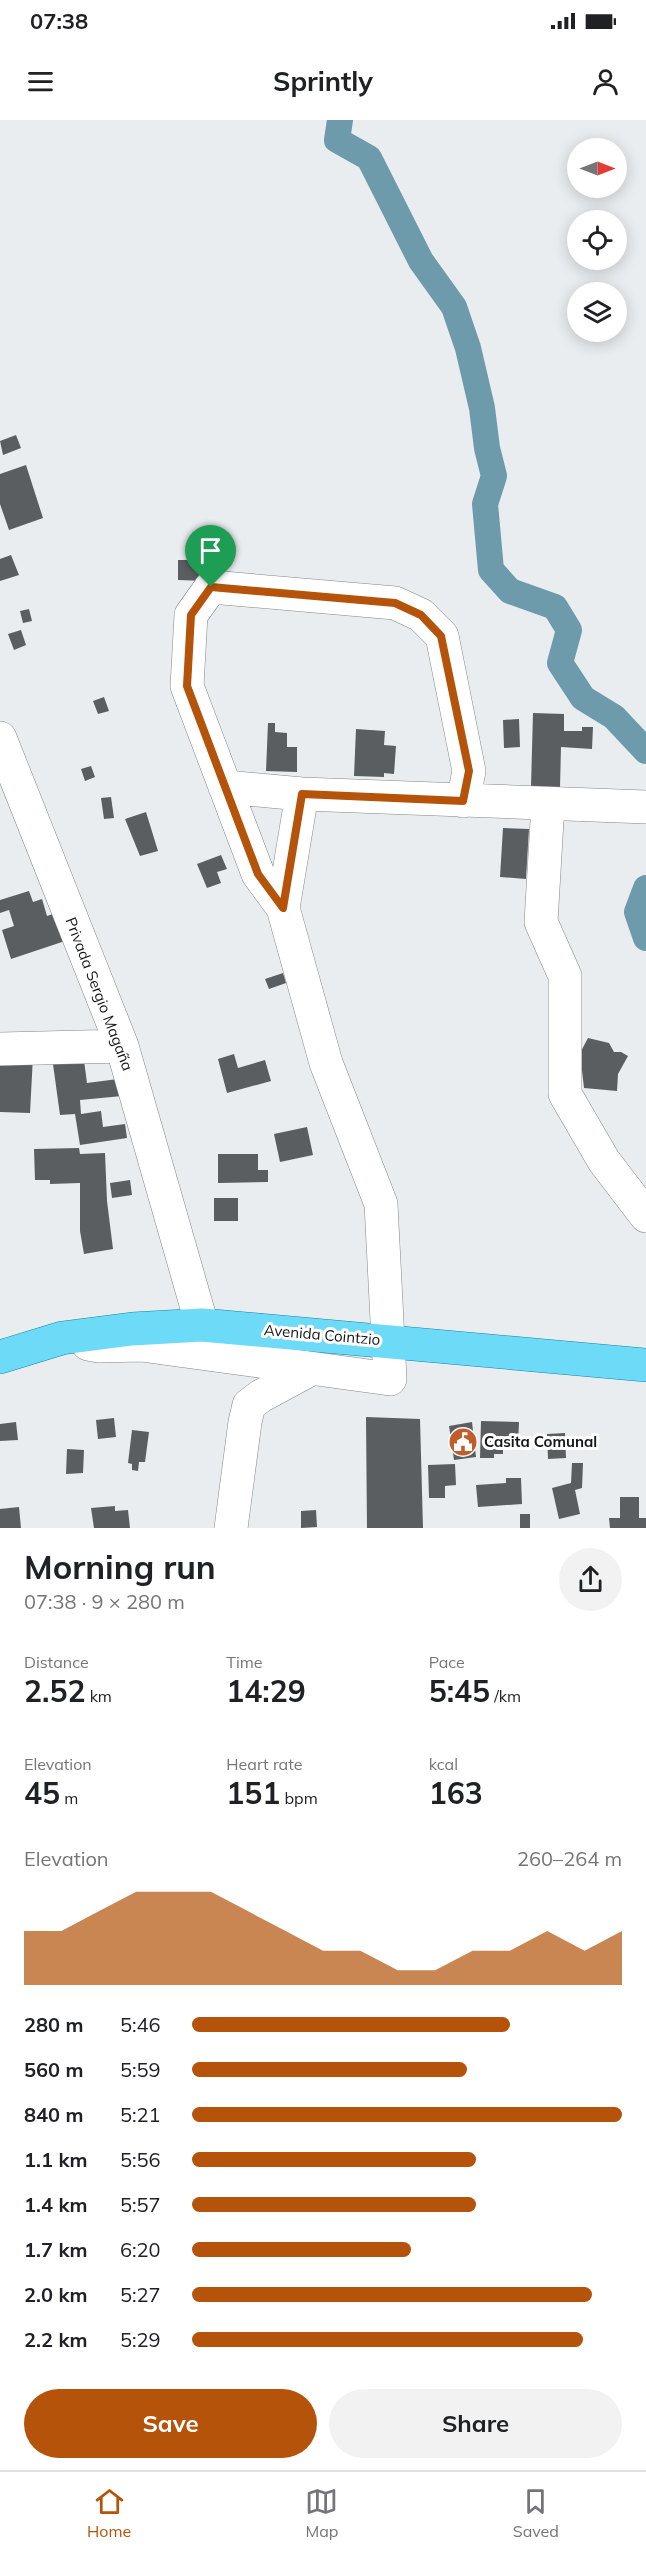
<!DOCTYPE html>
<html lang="en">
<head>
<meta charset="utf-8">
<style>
  body { margin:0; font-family:Mulish,sans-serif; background:#f2f2f2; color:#202124; height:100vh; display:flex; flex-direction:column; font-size:22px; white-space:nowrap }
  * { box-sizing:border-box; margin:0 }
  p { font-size:20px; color:#757577 }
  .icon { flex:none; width:33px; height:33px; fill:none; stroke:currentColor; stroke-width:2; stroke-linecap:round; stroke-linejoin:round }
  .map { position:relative; height:1408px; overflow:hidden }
  .panel { display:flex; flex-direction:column; background:#fff; flex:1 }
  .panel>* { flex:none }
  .needle { width:39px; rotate:90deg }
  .fabs { position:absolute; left:567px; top:18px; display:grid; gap:12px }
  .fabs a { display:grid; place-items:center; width:60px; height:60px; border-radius:50%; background:#fff; box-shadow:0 3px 15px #0003; font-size:30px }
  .pin { position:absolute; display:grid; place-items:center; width:51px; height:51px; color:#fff; margin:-62px -26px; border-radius:50% 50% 50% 0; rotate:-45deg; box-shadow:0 0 6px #0007 }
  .pin .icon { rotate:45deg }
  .round { display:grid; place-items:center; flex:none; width:63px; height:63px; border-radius:32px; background:#f2f2f2 }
  .headline { display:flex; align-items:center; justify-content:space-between; height:102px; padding:0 24px }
  h1 { font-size:33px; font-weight:700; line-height:45px }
  .metrics { display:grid; grid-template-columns:repeat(3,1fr); gap:9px; height:102px; padding:6px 24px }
  .metrics div { display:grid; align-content:center }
  .metrics b { font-size:30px; font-weight:700 }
  .metrics small { font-size:16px; font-weight:400 }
  .metrics p { font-size:16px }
  .chart { height:168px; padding:12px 24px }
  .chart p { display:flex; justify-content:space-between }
  .chart svg { width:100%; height:108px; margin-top:6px; fill:#b45309; opacity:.7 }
  .cta { display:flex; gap:12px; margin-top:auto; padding:12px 24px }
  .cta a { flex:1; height:69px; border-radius:36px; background:#b45309; color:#fff; font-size:24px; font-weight:700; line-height:69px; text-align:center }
  .cta a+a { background:#f2f2f2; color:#202124 }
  ul { padding:0 24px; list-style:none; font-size:20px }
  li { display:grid; grid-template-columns:96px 72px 1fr; align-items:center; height:45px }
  li i { height:15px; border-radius:8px; background:#b45309 }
  .status { display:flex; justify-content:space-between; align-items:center; height:42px; padding:0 30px; background:#fff; direction:ltr }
  .status svg { height:16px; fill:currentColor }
  header { display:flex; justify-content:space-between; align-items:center; height:78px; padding:0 24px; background:#fff; font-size:27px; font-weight:700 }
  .tabs { display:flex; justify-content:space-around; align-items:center; height:84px; border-top:2px solid #e0e0e0; background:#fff; font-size:16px; color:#757577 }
  .tabs a { display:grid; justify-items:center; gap:3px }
  .tabs .selected { color:#b45309 }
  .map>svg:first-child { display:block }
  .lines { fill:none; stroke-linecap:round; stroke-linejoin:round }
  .canal { stroke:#6e9bac; stroke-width:26 }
  .building { fill:#5b5e60 }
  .minor-casing { stroke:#838788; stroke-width:34 }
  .major-casing { stroke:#0f86a6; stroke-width:34 }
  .minor { stroke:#fff; stroke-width:33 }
  .major { stroke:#6ddbf8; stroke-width:33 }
  .route-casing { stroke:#fff; stroke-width:12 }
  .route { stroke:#b45309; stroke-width:8 }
  .labels { text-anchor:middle; stroke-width:6; stroke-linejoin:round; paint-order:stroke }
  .street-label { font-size:15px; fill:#151617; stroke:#fff }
  .poi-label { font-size:15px; font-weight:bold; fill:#151617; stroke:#fff; text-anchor:start }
</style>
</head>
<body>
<div class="status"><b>07:38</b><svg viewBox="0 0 49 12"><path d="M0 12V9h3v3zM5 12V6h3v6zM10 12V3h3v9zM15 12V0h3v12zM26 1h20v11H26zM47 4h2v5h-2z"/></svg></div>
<header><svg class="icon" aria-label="menu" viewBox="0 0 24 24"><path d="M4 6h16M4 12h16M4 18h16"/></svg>Sprintly<svg class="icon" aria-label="person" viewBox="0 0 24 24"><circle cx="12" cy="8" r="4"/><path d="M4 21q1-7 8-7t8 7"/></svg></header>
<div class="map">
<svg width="646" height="1408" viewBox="0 0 646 1408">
  <rect width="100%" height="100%" fill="#e9edef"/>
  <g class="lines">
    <path class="canal" d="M 340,0 L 337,20 L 369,38 L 421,141 L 454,187 L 468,228 L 482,288 L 487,328 L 494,356 L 485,384 L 491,450 L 510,471 L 555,487 L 569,510 L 560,543 L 583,578 L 614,597 L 646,631
      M 646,768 L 637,792 L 646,818"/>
  </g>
  <path class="building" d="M 16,315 L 21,328 L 3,335 L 0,321 Z
    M 26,345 L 43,398 L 9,410 L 0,384 L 0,354 Z
    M 210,420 L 232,421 L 231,440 L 210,439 Z
    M 11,435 L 19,455 L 0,461 L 0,439 Z
    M 178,440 L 206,440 L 206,461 L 178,460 Z
    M 29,489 L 32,501 L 23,503 L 20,491 Z
    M 21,510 L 26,525 L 14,530 L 8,514 Z
    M 104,577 L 109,591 L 98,594 L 93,581 Z
    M 533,593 L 564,594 L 564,611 L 582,611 L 582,607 L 593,607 L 592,629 L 561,627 L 560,667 L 531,666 Z
    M 519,599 L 520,627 L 504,628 L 503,600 Z
    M 268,603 L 275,603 L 275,612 L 287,613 L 287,627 L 297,627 L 297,652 L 266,651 Z
    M 356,609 L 385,611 L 384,625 L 396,626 L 394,654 L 384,653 L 384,657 L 354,656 Z
    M 91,646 L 95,657 L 85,661 L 81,649 Z
    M 111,677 L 114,698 L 104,699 L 101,678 Z
    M 146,692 L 158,731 L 140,736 L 125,699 Z
    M 503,708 L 529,709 L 526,759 L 500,757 Z
    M 221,735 L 227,749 L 217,752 L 221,763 L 207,768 L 197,744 Z
    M 29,771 L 33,782 L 42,779 L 47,796 L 59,792 L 68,820 L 11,839 L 2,810 L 14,806 L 9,790 L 0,793 L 0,780 Z
    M 283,853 L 286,863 L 269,869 L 265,859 Z
    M 588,918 L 609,923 L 614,932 L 621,932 L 628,936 L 618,954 L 617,971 L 584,968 L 580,933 Z
    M 83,933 L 87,963 L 118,959 L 122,976 L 80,980 L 81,994 L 101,991 L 103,1007 L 125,1004 L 127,1018 L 80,1025 L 75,994 L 60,995 L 52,937 Z
    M 234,934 L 238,948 L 265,940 L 271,961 L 227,973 L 218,939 Z
    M 0,935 L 33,936 L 30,993 L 0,992 Z
    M 307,1007 L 313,1035 L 280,1042 L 274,1014 Z
    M 79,1028 L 80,1034 L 105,1033 L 107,1081 L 113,1129 L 84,1134 L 80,1111 L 80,1063 L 50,1064 L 50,1060 L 35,1060 L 34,1029 Z
    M 218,1034 L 258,1034 L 258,1050 L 268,1050 L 268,1062 L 218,1063 Z
    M 130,1060 L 132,1075 L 112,1078 L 110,1063 Z
    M 214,1078 L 238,1078 L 238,1101 L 214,1101 Z
    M 366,1297 L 420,1299 L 423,1408 L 367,1408 Z
    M 114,1298 L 116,1317 L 98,1319 L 96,1300 Z
    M 481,1301 L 519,1302 L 518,1326 L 503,1326 L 503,1334 L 494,1334 L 494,1338 L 480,1338 Z
    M 16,1302 L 18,1320 L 0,1321 L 0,1304 Z
    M 472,1302 L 476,1337 L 454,1340 L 449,1306 Z
    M 132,1310 L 149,1312 L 145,1342 L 139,1342 L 138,1351 L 132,1350 L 132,1344 L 128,1343 Z
    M 565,1313 L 566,1338 L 548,1339 L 547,1314 Z
    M 67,1329 L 84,1330 L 83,1353 L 66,1354 Z
    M 572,1343 L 583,1343 L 582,1368 L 575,1370 L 580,1394 L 559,1399 L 552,1368 L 571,1363 Z
    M 455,1344 L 456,1365 L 445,1366 L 445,1378 L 429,1378 L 428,1345 Z
    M 506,1358 L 521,1358 L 522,1384 L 478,1387 L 476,1365 L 506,1363 Z
    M 620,1377 L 639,1377 L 639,1398 L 646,1398 L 646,1408 L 610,1408 L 609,1398 L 620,1398 Z
    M 115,1386 L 115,1391 L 128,1390 L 130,1408 L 94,1408 L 91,1388 Z
    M 19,1387 L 21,1408 L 0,1408 L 0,1389 Z
    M 316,1390 L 317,1407 L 301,1408 L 301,1391 Z
    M 520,1394 L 530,1394 L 530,1408 L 520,1408 Z"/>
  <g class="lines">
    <g class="minor-casing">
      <path id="minor" d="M 0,618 L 122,926 L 202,1205
        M 225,667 L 302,674 L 646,687
        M 548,684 L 541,802 L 565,856 L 565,974 L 604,1041 L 646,1096
        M 283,788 L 302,674
        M 0,929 L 122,926
        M 88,1224 L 99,1226 L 141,1225 L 390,1259 L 381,1084 L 326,943 L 283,788 L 258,754 L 187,566 L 191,495 L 211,467 L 395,483 L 421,495 L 442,516 L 469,651 L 463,681
        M 231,1408 L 245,1302 L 249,1285 L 261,1276 L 309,1250"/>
    </g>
    <g class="major-casing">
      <path id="major" d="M 0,1237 L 62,1218 L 132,1209 L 202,1205 L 646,1245"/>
    </g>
    <use href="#minor" class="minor"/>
    <use href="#major" class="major"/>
  </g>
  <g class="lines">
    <g class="route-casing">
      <path id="route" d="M 211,467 L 395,483 L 421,495 L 441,516 L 469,651 L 463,681 L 302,674 L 283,788 L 258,754 L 187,566 L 191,495 Z"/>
    </g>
    <use href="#route" class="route"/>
  </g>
  <defs>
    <g id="civic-disc" transform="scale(1.5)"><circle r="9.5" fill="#c15c2c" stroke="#fff"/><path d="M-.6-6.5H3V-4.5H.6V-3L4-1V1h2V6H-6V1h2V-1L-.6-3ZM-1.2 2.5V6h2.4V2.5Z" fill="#fff"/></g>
  </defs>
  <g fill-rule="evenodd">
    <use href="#civic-disc" x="463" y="1322"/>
  </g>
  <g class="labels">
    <g class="street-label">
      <text transform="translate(99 874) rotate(69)" y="5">Privada Sergio Magaña</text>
      <text transform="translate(322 1215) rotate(5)" y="5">Avenida Cointzio</text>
    </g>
    <g class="poi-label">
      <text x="484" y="1327">Casita Comunal</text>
    </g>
  </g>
</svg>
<div class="fabs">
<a><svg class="needle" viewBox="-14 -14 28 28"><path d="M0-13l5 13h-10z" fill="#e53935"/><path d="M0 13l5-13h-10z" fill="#757577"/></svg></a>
<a><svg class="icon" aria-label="locate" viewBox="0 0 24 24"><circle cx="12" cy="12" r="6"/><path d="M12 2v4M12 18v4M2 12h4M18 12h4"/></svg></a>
<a><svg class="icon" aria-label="layers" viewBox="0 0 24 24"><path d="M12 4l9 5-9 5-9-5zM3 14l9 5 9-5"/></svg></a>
</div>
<div class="pin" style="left:211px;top:467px;background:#1e9e55"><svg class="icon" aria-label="arrive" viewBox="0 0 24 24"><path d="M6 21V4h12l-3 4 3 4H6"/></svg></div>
</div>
<section class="panel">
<div class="headline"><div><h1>Morning run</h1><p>07:38 · 9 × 280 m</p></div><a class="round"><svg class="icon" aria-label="share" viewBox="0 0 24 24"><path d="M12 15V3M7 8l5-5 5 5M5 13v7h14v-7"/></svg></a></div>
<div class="metrics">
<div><p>Distance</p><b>2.52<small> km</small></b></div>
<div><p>Time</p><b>14:29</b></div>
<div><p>Pace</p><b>5:45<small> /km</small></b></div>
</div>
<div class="metrics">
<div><p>Elevation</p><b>45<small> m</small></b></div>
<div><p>Heart rate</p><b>151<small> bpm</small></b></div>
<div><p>kcal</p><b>163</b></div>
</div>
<div class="chart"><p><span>Elevation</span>260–264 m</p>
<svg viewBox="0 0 160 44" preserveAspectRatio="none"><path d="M0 44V22L10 22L20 14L30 6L40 6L50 6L60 14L70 22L80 30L90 30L100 38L110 38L120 30L130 30L140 22L150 30L160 22V44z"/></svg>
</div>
<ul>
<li><b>280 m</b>5:46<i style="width:74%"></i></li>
<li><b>560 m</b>5:59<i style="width:64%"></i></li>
<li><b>840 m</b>5:21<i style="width:100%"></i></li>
<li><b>1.1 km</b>5:56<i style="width:66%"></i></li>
<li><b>1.4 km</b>5:57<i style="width:66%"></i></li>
<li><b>1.7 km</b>6:20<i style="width:51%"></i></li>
<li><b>2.0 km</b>5:27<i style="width:93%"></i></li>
<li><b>2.2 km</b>5:29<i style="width:91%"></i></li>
</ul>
<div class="cta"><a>Save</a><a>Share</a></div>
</section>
<nav class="tabs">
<a class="selected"><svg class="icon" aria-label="home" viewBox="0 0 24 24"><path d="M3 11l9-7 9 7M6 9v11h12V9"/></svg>Home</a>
<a><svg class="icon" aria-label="map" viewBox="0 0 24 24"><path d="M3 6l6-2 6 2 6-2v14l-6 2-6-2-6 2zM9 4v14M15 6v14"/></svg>Map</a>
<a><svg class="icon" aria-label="saved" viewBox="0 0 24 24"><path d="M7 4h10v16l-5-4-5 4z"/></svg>Saved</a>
</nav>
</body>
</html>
